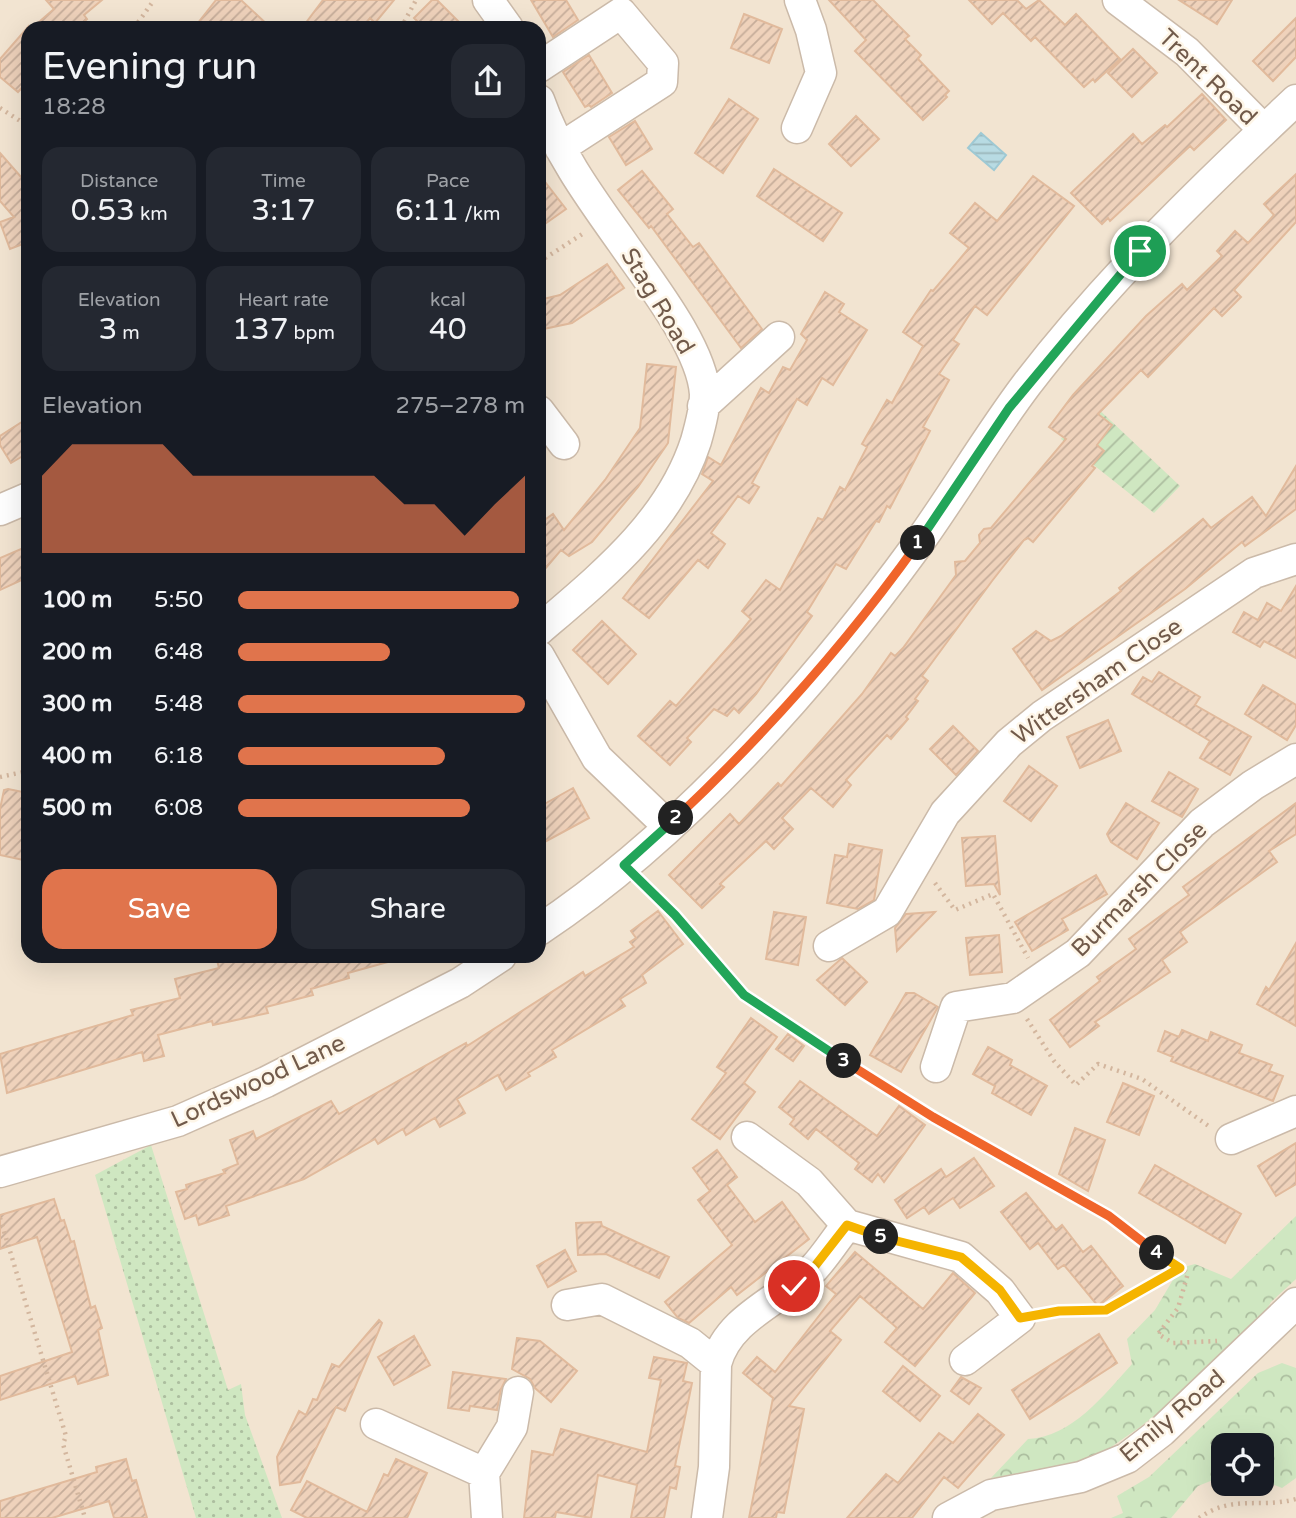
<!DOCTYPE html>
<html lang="en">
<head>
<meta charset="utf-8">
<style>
  body { margin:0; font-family:"Varela Round",sans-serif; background:#242831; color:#f1f3f6; height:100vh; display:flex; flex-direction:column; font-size:26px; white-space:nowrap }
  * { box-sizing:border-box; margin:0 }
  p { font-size:23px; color:#9ea1a6 }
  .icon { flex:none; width:38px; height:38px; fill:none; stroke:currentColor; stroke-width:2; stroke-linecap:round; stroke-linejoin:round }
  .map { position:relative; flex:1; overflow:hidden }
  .side { position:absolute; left:21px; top:21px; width:525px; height:942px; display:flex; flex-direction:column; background:#171b24; border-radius:21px; box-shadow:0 7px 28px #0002 }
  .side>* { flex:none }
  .controls { position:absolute; left:1211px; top:1433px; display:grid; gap:14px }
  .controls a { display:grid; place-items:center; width:63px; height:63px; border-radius:14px; background:#171b24; box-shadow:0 7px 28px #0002; font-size:35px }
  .pin { position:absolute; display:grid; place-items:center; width:60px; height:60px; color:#fff; margin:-30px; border:4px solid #fff; border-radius:50%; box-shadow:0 2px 7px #0007 }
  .km { position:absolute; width:35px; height:35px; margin:-18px; border-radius:50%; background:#222; color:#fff; font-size:19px; line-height:35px; text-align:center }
  .round { display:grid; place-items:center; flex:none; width:74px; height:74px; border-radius:21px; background:#242831 }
  .head { display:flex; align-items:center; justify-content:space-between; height:119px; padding:0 21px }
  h1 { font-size:38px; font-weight:600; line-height:52px }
  .figures { display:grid; grid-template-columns:repeat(3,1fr); gap:10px; height:119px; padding:7px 21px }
  .figures div { display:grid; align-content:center; border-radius:18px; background:#242831; text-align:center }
  .figures b { font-size:30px; font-weight:600 }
  .figures small { font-size:19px; font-weight:400 }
  .figures p { font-size:19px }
  .chart { height:196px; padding:14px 21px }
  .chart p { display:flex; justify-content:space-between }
  .chart svg { width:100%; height:126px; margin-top:7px; fill:#e0744c; opacity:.7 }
  .action { display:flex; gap:14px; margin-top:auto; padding:14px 21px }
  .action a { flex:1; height:80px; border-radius:21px; background:#e0744c; color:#fff; font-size:28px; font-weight:600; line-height:80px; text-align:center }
  .action a+a { background:#242831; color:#f1f3f6 }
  ul { padding:0 21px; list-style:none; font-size:23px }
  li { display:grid; grid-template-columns:112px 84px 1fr; align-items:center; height:52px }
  li i { height:18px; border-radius:9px; background:#e0744c }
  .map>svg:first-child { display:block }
  .residential { fill:#f2e4d1; fill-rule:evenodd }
  .grass { fill:url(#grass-dots) }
  .forest { fill:url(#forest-crowns) }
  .garden { fill:url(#garden-furrows) }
  .water { fill:url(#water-rules); stroke:#9ec9d4; stroke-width:2 }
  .building { fill:url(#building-hatch); stroke:#e1ba9c; stroke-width:2 }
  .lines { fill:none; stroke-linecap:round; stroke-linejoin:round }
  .minor-casing { stroke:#cbbaa9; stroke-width:33 }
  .path { stroke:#d3b69e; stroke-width:4.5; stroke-dasharray:2 5; stroke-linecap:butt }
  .minor { stroke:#fff; stroke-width:30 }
  .split-1-casing { stroke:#fff; stroke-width:14 }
  .split-2-casing { stroke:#fff; stroke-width:14 }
  .split-3-casing { stroke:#fff; stroke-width:14 }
  .split-4-casing { stroke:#fff; stroke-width:14 }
  .split-5-casing { stroke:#fff; stroke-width:14 }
  .split-6-casing { stroke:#fff; stroke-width:14 }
  .split-1 { stroke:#22a559; stroke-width:9 }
  .split-2 { stroke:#f0652b; stroke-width:9 }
  .split-3 { stroke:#22a559; stroke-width:9 }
  .split-4 { stroke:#f0652b; stroke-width:9 }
  .split-5 { stroke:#f5b400; stroke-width:9 }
  .split-6 { stroke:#f5b400; stroke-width:9 }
  .labels { text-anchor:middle; stroke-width:5; stroke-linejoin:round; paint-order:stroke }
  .street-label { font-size:24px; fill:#715a4a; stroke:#fef6e8 }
</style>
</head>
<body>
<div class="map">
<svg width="1296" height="1518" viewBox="0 0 1296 1518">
  <defs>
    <pattern id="grass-dots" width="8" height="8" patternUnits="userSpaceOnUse" patternTransform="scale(1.75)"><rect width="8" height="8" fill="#cfe7c1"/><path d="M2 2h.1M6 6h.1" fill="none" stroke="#acbe9f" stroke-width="1.8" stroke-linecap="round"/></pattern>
    <pattern id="forest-crowns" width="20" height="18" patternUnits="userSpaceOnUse" patternTransform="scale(1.75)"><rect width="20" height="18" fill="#cfe7c1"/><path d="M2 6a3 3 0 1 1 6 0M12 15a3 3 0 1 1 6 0" fill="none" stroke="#acbe9f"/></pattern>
    <pattern id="garden-furrows" width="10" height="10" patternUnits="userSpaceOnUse" patternTransform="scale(1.75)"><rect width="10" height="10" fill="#cfe7c1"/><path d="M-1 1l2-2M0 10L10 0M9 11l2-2" fill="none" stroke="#acbe9f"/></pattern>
    <pattern id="water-rules" width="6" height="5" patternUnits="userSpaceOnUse" patternTransform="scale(1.75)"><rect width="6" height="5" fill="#b8dbe3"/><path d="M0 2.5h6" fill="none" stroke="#9ab5ba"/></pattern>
    <pattern id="building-hatch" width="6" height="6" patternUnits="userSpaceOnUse" patternTransform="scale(1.75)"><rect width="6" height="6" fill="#efd2bb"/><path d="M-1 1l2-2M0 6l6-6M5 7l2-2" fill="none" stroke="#c6ad9a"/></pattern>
  </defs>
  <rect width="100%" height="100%" fill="#fbf2e2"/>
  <path class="residential" d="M 0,0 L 1296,0 L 1296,1518 L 0,1518 ZM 28,28 L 539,28 L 539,956 L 28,956 ZM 1223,1446 L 1262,1446 L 1262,1484 L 1223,1484 Z"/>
  <path class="grass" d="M 151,1145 L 228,1390 L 241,1384 L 245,1415 L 282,1518 L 196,1518 L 95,1175 Z"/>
  <path class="forest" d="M 1296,1216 L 1296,1279 L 1271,1302 L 1247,1343 L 1140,1427 L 1091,1461 L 991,1478 L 1028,1439 C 1072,1437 1104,1395 1132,1364 L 1127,1339 L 1155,1310 L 1180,1268 L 1195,1264 L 1231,1279 Z
    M 1282,1363 L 1296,1368 L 1296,1478 L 1282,1488 L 1262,1480 L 1262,1446 L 1223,1446 L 1223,1476 L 1198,1486 L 1171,1518 L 1111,1518 L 1123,1513 L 1117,1496 L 1149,1477 L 1258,1373 Z"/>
  <path class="garden" d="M 1093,404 L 1180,486 L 1154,513 L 1061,439 L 1062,437 L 1096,460 L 1104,451 L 1097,445 L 1089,408 Z"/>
  <path class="water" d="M 981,133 L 1006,155 L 994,170 L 968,148 Z"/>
  <path class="building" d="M 46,0 L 102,0 L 84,15 L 87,19 L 77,28 L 32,28 L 54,9 Z
    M 216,0 L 241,0 L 271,28 L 194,28 Z
    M 323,0 L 394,0 L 375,23 L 370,18 L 363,28 L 302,28 Z
    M 432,0 L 437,0 L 465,28 L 424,28 L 414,18 Z
    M 531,0 L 566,0 L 578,20 L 553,37 Z
    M 829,0 L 873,0 L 909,36 L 905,39 L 921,55 L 918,59 L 949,91 L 945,95 L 947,97 L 923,120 L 855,51 L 866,40 Z
    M 969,0 L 1017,0 L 1026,9 L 1039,0 L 1065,25 L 1076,14 L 1120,59 L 1095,82 L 1093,79 L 1084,87 L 1035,37 L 1031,41 L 1003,13 L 992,24 Z
    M 1179,0 L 1232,0 L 1217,24 Z
    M 744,14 L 782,29 L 769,63 L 731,48 Z
    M 1296,18 L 1296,57 L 1273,81 L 1253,61 Z
    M 28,27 L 28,81 L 18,92 L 0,77 L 0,59 Z
    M 1133,49 L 1157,73 L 1132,97 L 1108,73 Z
    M 589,55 L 612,93 L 591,107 L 589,105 L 585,107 L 563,72 Z
    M 1202,94 L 1226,120 L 1194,150 L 1190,146 L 1110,221 L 1108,218 L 1102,224 L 1071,193 L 1133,134 L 1142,144 L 1165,125 L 1167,127 Z
    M 729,99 L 758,119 L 723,173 L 695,153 Z
    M 856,116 L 879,139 L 851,166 L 829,144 Z
    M 635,121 L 652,149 L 626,165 L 609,137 Z
    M 0,153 L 28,185 L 28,242 L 10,249 L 0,222 L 14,217 L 0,201 Z
    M 774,169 L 842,213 L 823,241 L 757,196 Z
    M 642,171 L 673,209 L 667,214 L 693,247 L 699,243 L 762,329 L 741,348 L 651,226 L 649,228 L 618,190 Z
    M 539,174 L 566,209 L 539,228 Z
    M 1296,174 L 1296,222 L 1234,290 L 1241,297 L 1222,316 L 1214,308 L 1148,377 L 1141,370 L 1098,414 L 1112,425 L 1097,445 L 1104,451 L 1092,466 L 1095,468 L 1033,542 L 1028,538 L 1024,540 L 992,581 L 922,676 L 928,681 L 915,699 L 918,701 L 906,717 L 908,719 L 891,739 L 887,735 L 846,780 L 851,785 L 833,807 L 811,788 L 782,818 L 793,829 L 774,849 L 766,841 L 720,884 L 724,887 L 702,908 L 669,875 L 730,814 L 739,824 L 778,783 L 781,786 L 862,694 L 891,653 L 895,656 L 903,648 L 956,575 L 955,562 L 965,561 L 980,543 L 979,535 L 984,529 L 991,528 L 1066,439 L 1049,427 L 1073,395 L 1146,316 L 1182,284 L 1187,290 L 1222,256 L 1217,251 L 1235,231 L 1248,243 L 1274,215 L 1264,204 Z
    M 1033,176 L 1074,206 L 987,315 L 975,306 L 953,340 L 959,344 L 939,374 L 949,380 L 923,427 L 930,431 L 890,508 L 887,506 L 879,522 L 876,521 L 846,569 L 836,564 L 807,612 L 812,616 L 756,694 L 739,713 L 734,708 L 727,716 L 714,709 L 687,738 L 691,742 L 670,765 L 638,736 L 670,701 L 676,706 L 730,645 L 751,619 L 742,611 L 766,580 L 780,590 L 818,518 L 823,520 L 840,487 L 845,490 L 867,447 L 862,444 L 887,400 L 892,403 L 923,346 L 903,332 L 931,290 L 933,291 L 969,248 L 950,233 L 975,203 L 997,221 Z
    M 607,264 L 624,288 L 572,323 L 539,330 L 539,300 L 560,295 Z
    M 825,292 L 844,304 L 839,312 L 867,330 L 833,385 L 822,378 L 807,405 L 797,399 L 752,483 L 759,487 L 749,503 L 738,496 L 711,533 L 725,544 L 708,568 L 698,560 L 649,618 L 623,598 L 713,481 L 702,474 L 708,457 L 721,465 L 761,388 L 769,393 L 783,367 L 790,370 L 807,340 L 801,334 Z
    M 647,364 L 676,367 L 668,443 L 638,487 L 592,542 L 569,556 L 561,550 L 539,576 L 539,524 L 553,514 L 564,530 L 605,480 L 640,428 Z
    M 28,418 L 28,453 L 11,463 L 0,445 L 0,436 Z
    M 1296,466 L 1296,509 L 1245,546 L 1242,542 L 1185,589 L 1042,690 L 1013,649 L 1036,631 L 1051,641 L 1061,636 L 1121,591 L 1119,588 L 1203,519 L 1211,528 L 1252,497 L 1266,516 Z
    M 28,546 L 28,577 L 0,590 L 0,558 Z
    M 1296,586 L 1296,658 L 1264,641 L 1260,647 L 1233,632 L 1244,612 L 1258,620 L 1267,603 L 1281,611 Z
    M 602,621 L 636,654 L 608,684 L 573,650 Z
    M 1159,672 L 1200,697 L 1195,705 L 1251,737 L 1230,775 L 1200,758 L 1210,741 L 1132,694 L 1143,677 L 1152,682 Z
    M 1263,685 L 1296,705 L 1296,725 L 1287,740 L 1245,714 Z
    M 1108,720 L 1121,751 L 1080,768 L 1067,737 Z
    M 953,726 L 978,751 L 956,775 L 930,749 Z
    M 1029,766 L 1057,786 L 1031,821 L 1004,801 Z
    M 1169,772 L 1198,789 L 1182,817 L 1152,801 Z
    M 573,788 L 589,818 L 539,845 L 539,807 Z
    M 8,789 L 28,793 L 28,861 L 0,855 L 0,809 L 4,790 Z
    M 1126,803 L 1159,823 L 1137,859 L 1111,842 L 1107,834 Z
    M 1296,803 L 1296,834 L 1269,851 L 1277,862 L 1180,932 L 1187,942 L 1162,960 L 1170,972 L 1095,1022 L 1099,1026 L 1070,1047 L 1050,1020 L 1100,981 L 1097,977 L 1136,949 L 1129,939 L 1189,895 L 1183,887 Z
    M 995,836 L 1000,895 L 994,884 L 966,886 L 962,838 Z
    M 849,844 L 882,850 L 874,900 L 858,909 L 827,903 L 835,855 L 847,857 Z
    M 1096,875 L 1107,894 L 1062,919 L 1068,930 L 1032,951 L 1015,922 Z
    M 658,911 L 683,944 L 642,975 L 646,983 L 620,999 L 625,1006 L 552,1050 L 556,1057 L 528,1073 L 530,1076 L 506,1090 L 498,1075 L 457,1099 L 465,1113 L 440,1127 L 435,1118 L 406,1135 L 403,1129 L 378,1144 L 375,1139 L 304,1179 L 226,1206 L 229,1215 L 199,1225 L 196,1215 L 185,1219 L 176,1192 L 187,1189 L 186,1185 L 225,1173 L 223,1170 L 238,1164 L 230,1140 L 253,1131 L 256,1139 L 331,1101 L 339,1114 L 466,1043 L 467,1046 L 583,972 L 585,976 L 634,947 L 630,942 L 636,938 L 631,931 Z
    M 774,912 L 806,917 L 798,965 L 766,959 Z
    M 935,912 L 897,951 L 895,928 L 906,914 Z
    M 999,935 L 1002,972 L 970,975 L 966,938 Z
    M 1296,943 L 1295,1006 L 1296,1026 L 1257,1004 L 1266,987 L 1269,990 Z
    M 216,956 L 388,956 L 388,962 L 348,973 L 349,978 L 311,989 L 313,995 L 266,1007 L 268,1013 L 213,1025 L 212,1021 L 158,1035 L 164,1056 L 144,1061 L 142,1052 L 7,1093 L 0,1054 L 133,1015 L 131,1010 L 180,998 L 175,979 L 219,968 Z
    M 842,958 L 867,982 L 845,1005 L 817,980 Z
    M 906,993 L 914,993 L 938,1007 L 901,1072 L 870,1055 Z
    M 751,1018 L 777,1037 L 744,1083 L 755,1092 L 720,1139 L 692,1119 L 726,1073 L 717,1067 Z
    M 1182,1030 L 1208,1041 L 1211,1032 L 1242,1045 L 1239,1053 L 1272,1065 L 1269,1071 L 1283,1076 L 1273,1101 L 1171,1061 L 1173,1057 L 1158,1051 L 1165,1031 L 1179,1037 Z
    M 788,1034 L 804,1046 L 793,1061 L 776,1049 Z
    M 988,1047 L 1012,1060 L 1010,1065 L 1047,1086 L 1031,1115 L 992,1093 L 995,1086 L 973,1074 Z
    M 800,1081 L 877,1136 L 899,1106 L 925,1125 L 884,1182 L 878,1174 L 872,1182 L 855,1169 L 859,1163 L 816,1129 L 808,1139 L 790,1124 L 794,1119 L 779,1107 Z
    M 1123,1083 L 1154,1096 L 1139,1135 L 1107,1122 Z
    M 1075,1128 L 1105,1140 L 1088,1191 L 1059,1174 Z
    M 1296,1143 L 1296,1184 L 1276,1196 L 1258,1166 Z
    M 717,1150 L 737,1177 L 727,1185 L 755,1222 L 782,1202 L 809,1239 L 737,1295 L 731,1287 L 689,1323 L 678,1318 L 665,1302 L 732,1245 L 698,1200 L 710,1191 L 693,1168 Z
    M 974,1158 L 994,1186 L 960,1208 L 953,1198 L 929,1214 L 924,1207 L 907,1218 L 895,1200 L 941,1169 L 946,1177 Z
    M 1155,1165 L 1241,1214 L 1225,1243 L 1139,1193 Z
    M 1026,1193 L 1056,1230 L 1062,1225 L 1083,1252 L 1091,1246 L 1123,1286 L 1098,1306 L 1064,1265 L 1058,1269 L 1038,1243 L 1030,1249 L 1001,1212 Z
    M 54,1199 L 61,1221 L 64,1220 L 71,1242 L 74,1241 L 91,1308 L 95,1306 L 102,1328 L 98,1330 L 108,1375 L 78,1384 L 75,1376 L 0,1400 L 0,1376 L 72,1352 L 37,1237 L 0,1249 L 0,1215 Z
    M 601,1222 L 602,1226 L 669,1257 L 659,1278 L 606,1254 L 578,1255 L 576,1223 Z
    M 565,1250 L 576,1271 L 548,1287 L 537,1266 Z
    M 855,1252 L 923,1309 L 953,1273 L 975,1293 L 915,1366 L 885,1342 L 897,1328 L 860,1296 L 830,1331 L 841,1340 L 789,1406 L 804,1409 L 784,1513 L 777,1512 L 776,1518 L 749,1518 L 773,1398 L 743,1373 L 757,1357 L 775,1372 L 836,1294 L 826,1286 Z
    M 379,1320 L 382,1323 L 345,1411 L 336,1407 L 300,1482 L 280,1485 L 277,1457 L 299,1411 L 306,1415 L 313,1399 L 317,1400 L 332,1364 L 339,1367 Z
    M 1099,1334 L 1117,1363 L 1030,1419 L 1012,1390 Z
    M 414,1336 L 430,1365 L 394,1385 L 378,1357 Z
    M 517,1338 L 540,1341 L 577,1371 L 551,1402 L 535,1388 L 530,1379 L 512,1369 Z
    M 654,1357 L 687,1363 L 683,1381 L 692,1383 L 675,1466 L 680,1467 L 676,1489 L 670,1487 L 664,1518 L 631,1518 L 637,1485 L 598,1475 L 591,1518 L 556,1512 L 555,1518 L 524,1518 L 532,1451 L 553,1455 L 561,1429 L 647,1452 L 661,1380 L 649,1378 Z
    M 903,1366 L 940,1396 L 920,1421 L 883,1391 Z
    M 453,1372 L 506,1379 L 501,1389 L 497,1410 L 470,1406 L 469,1411 L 448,1408 Z
    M 961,1377 L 981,1388 L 969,1404 L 951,1391 Z
    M 978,1414 L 1004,1435 L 958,1488 L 944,1477 L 912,1518 L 847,1518 L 886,1474 L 898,1483 L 939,1433 L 953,1443 Z
    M 126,1459 L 132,1481 L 136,1480 L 147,1518 L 114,1518 L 109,1501 L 52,1518 L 0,1518 L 0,1501 L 97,1472 L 96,1467 Z
    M 396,1459 L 427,1473 L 407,1518 L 307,1518 L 291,1510 L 307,1481 L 367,1512 L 384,1474 L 388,1476 Z"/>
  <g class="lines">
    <g class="minor-casing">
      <path id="minor" d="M 488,0 L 508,28
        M 1118,0 L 1187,52 L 1264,130
        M 539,67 L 621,13 L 663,63 L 662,82 L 560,148
        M 539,100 C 557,152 590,197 622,242 C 648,280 702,347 705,394 C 705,409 700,427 696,441 C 670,522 602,576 539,630
        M 797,128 L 821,73 L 811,30 L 800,0
        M 703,406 L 779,337
        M 539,411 L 564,444
        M 0,510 L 28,498
        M 539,656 L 597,758 L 668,826
        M 539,930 C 682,835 814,686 915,548 C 954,494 987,437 1027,384 C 1107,280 1200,190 1296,100
        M 829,946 L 887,912 L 945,813 L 1009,743 L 1042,716 L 1254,573 L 1296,559
        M 936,1067 L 956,1007 L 1013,998 L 1078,953 L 1202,823 L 1253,785 L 1296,759
        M 747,1137 L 809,1182 L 847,1225 L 961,1257 L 1000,1291 L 1020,1318 L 965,1360
        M 1231,1139 L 1296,1111
        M 0,1172 L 178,1121 L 266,1082 L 460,983 L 501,956
        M 567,1305 L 602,1299 L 690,1343 L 716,1364
        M 376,1424 L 484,1473 L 487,1518
        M 484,1473 L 512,1427 L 518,1392
        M 707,1518 L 714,1467 L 716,1364 C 728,1317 782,1300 814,1268 C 826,1255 836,1239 847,1225
        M 948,1518 L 991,1495 L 1081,1477 L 1127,1458 L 1162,1431 L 1296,1303"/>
    </g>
    <path class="path" d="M 134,28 L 154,0
      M 401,28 L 416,0
      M 0,108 L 28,126
      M 539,262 L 584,233
      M 0,777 L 28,771
      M 642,883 L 743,995 L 933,1117 L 1109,1216 L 1188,1273 L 1178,1308 L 1158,1334 L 1173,1343 L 1217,1341
      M 935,883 L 955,910 L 993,894 L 1028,958
      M 1027,1019 L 1054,1061 L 1076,1085 L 1098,1064 L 1142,1079 L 1210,1127
      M 0,1218 L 66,1436 L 63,1444 L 85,1518
      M 1046,1314 L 1106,1310 L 1180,1268
      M 1199,1518 C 1233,1494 1260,1509 1296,1499"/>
    <use href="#minor" class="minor"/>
  </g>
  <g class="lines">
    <g class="split-1-casing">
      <path id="split-1" d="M 918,543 L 1009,408 L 1140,251"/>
    </g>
    <g class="split-2-casing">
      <path id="split-2" d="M 676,818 C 765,734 846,644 918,543"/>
    </g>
    <g class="split-3-casing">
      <path id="split-3" d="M 676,818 L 624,865 L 675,915 L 744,995 L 844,1061"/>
    </g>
    <g class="split-4-casing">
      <path id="split-4" d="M 844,1061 L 933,1117 L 1109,1216 L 1157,1253"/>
    </g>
    <g class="split-5-casing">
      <path id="split-5" d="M 881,1237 L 961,1257 L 1000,1290 L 1020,1318 L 1059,1311 L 1106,1310 L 1180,1268 L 1157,1253"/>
    </g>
    <g class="split-6-casing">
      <path id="split-6" d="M 794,1286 L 815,1266 L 847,1225 L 881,1237"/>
    </g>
    <use href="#split-1" class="split-1"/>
    <use href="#split-2" class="split-2"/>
    <use href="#split-3" class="split-3"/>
    <use href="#split-4" class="split-4"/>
    <use href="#split-5" class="split-5"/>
    <use href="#split-6" class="split-6"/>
  </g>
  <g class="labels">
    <g class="street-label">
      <text transform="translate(1208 77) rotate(44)" y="8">Trent Road</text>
      <text transform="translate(658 301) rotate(59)" y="8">Stag Road</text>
      <text transform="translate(1097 681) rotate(-35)" y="8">Wittersham Close</text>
      <text transform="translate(1139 889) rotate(-45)" y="8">Burmarsh Close</text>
      <text transform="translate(258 1081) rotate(-25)" y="8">Lordswood Lane</text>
      <text transform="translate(1172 1416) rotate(-40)" y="8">Emily Road</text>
    </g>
  </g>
</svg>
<div class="controls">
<a><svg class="icon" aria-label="locate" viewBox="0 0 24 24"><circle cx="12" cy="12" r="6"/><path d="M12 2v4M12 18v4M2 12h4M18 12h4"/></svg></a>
</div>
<div class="pin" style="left:1140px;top:251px;background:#1e9e55"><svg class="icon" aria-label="arrive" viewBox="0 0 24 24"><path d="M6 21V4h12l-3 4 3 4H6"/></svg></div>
<div class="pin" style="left:794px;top:1286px;background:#d93025"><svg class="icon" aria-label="check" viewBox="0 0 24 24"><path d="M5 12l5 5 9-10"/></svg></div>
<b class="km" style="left:918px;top:543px">1</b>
<b class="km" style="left:676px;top:818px">2</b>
<b class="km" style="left:844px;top:1061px">3</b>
<b class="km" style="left:1157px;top:1253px">4</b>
<b class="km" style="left:881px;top:1237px">5</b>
<section class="side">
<div class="head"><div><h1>Evening run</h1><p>18:28</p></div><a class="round"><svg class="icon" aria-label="share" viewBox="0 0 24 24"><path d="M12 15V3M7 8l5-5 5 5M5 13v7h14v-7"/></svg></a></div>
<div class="figures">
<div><p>Distance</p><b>0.53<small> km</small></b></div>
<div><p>Time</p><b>3:17</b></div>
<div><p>Pace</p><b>6:11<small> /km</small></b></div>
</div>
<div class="figures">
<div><p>Elevation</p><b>3<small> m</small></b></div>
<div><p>Heart rate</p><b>137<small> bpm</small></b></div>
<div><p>kcal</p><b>40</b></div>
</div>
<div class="chart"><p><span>Elevation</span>275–278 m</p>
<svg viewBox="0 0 160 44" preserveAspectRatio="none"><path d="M0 44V17L10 6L20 6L30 6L40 6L50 17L60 17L70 17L80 17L90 17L100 17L110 17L120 27L130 27L140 38L150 27L160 17V44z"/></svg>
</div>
<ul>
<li><b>100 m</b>5:50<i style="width:98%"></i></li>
<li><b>200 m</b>6:48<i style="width:53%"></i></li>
<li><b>300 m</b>5:48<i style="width:100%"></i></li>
<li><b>400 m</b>6:18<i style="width:72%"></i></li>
<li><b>500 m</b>6:08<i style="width:81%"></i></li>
</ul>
<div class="action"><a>Save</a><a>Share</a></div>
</section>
</div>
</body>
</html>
